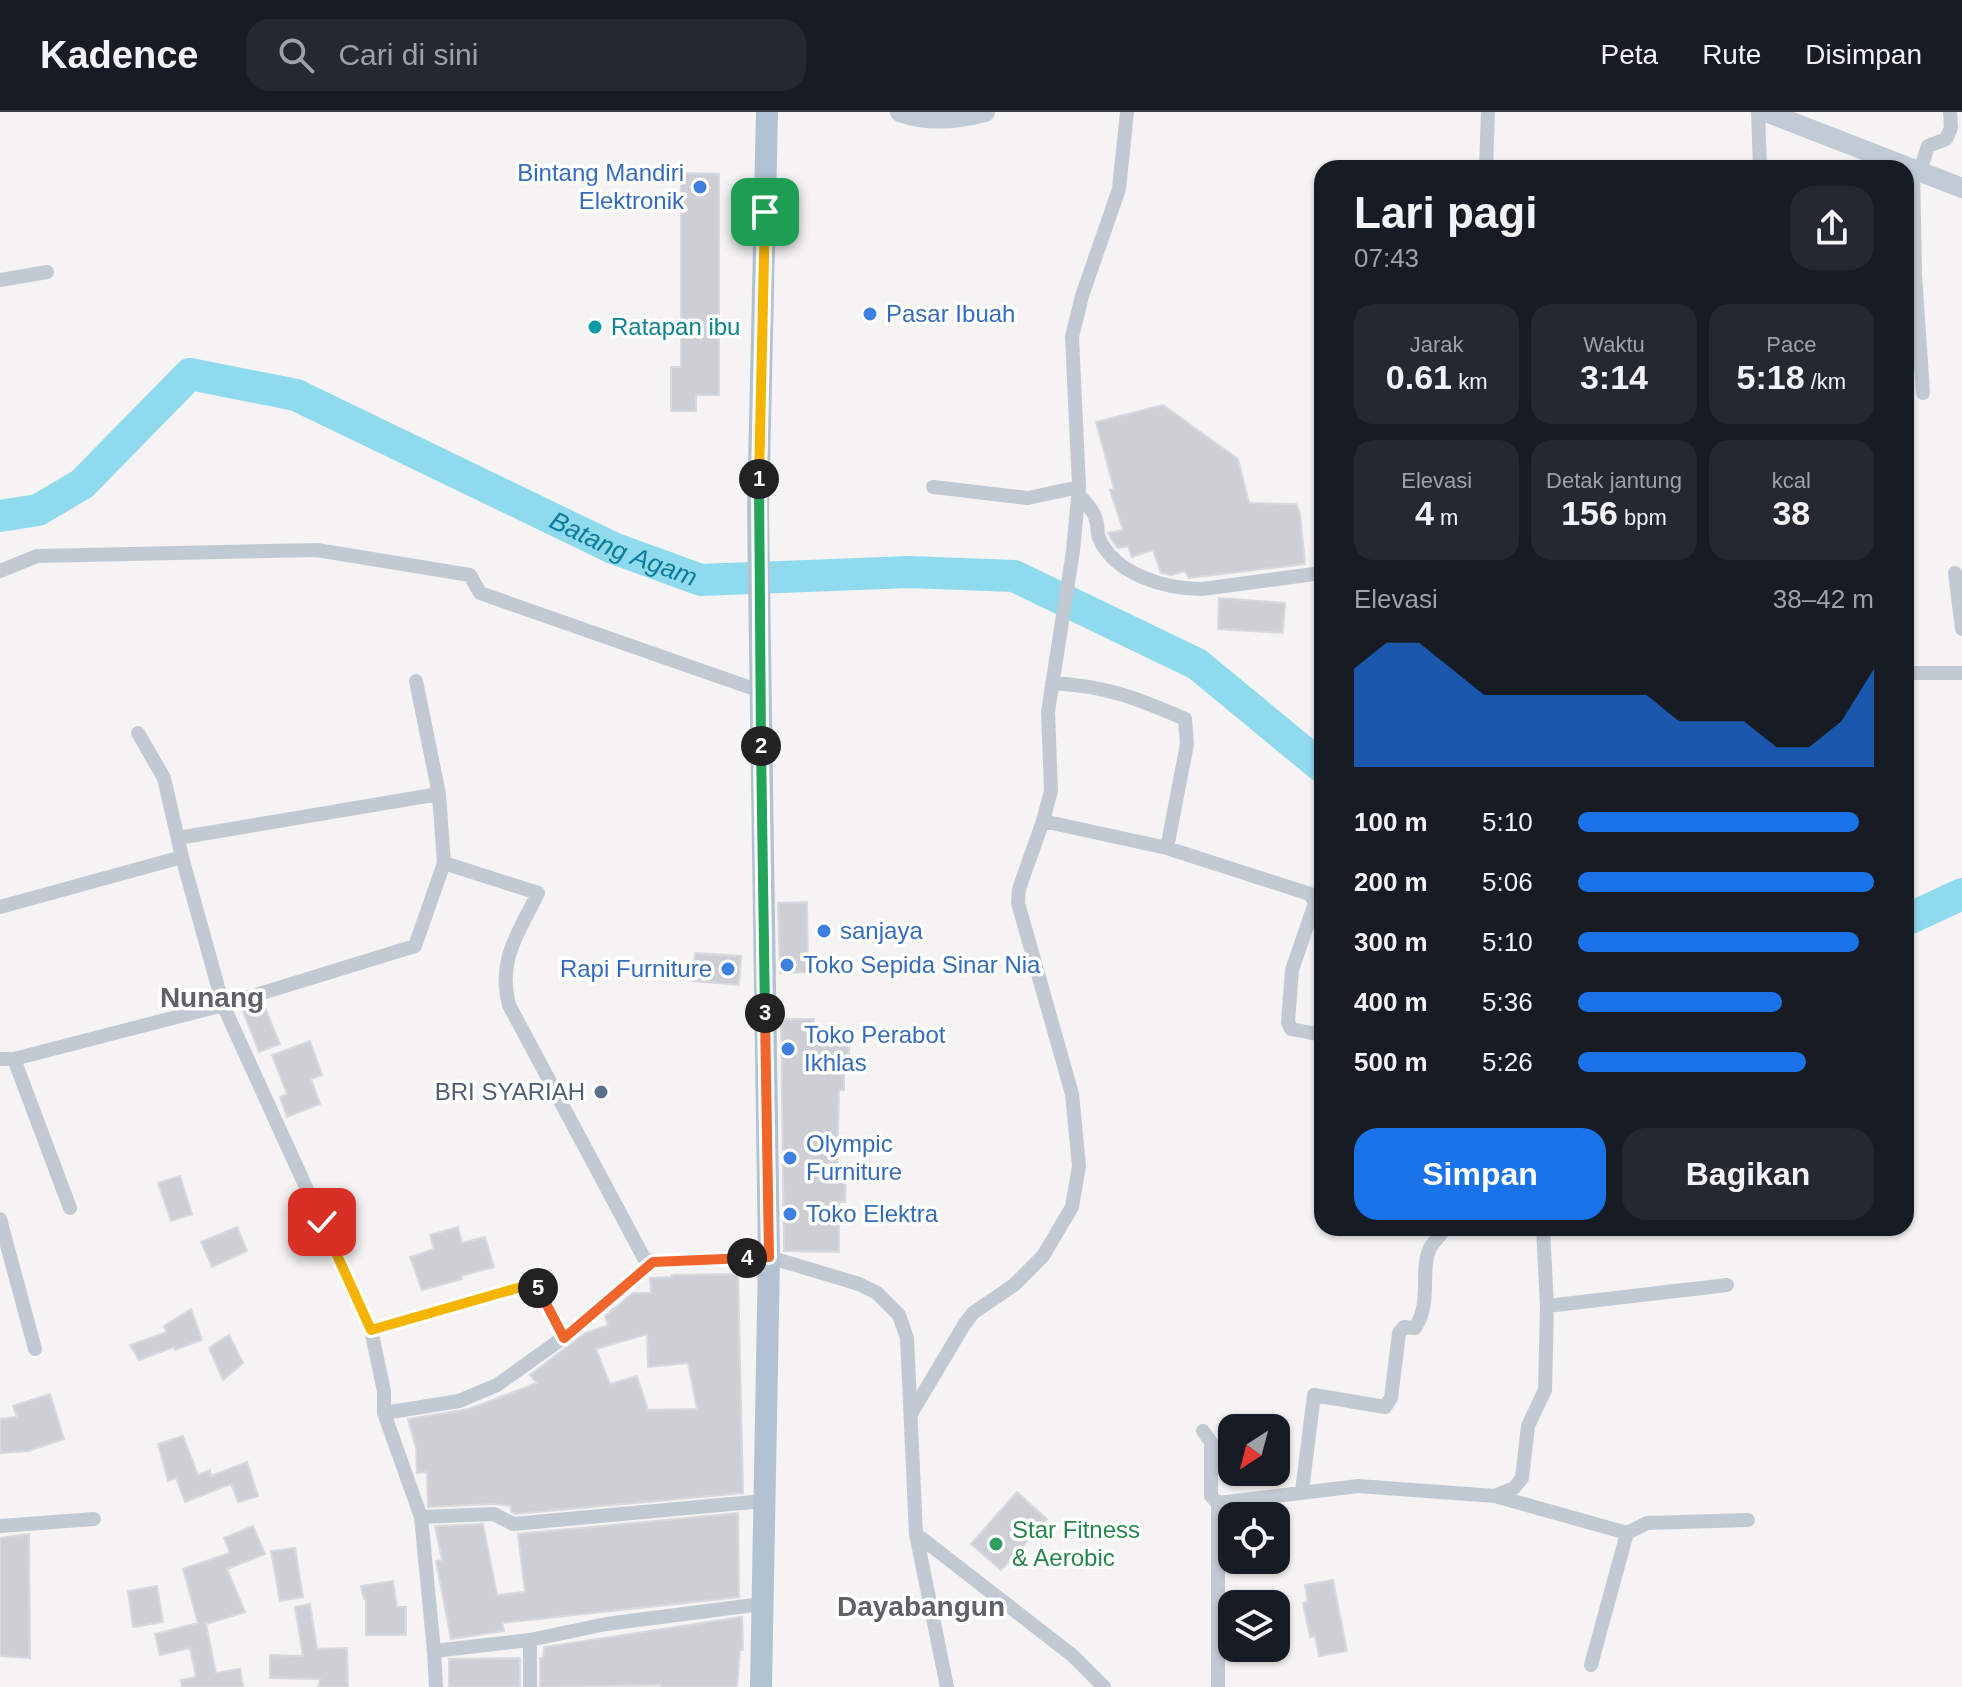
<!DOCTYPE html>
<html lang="id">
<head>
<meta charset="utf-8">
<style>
  body { margin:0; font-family:Arial,sans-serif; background:#242831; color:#f1f3f6; height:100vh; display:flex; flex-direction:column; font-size:30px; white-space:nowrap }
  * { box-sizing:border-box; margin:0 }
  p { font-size:26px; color:#9ea1a6 }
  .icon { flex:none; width:44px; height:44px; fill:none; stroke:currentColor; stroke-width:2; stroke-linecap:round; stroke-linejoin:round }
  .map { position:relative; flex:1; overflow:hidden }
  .sheet { position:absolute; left:1314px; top:48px; width:600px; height:1076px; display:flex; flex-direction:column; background:#171b24; border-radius:24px; box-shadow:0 2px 6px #0004 }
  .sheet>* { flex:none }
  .needle { width:52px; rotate:216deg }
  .controls { position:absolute; left:1218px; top:1302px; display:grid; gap:16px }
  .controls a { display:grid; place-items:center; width:72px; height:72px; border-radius:16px; background:#171b24; box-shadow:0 2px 6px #0004; font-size:40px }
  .pin { position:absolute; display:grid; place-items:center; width:68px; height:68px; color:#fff; margin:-34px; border-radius:16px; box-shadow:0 4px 12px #0006 }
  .km { position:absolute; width:40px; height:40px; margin:-20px; border-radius:50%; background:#222; color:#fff; font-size:22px; line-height:40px; text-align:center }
  .round { display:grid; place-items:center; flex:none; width:84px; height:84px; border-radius:24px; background:#242831 }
  .summary { display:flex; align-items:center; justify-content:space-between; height:136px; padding:0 40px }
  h1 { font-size:44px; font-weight:800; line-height:60px }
  .stats { display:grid; grid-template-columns:repeat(3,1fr); gap:12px; height:136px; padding:8px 40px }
  .stats div { display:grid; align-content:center; border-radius:20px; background:#242831; text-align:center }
  .stats b { font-size:34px; font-weight:800 }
  .stats small { font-size:22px; font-weight:400 }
  .stats p { font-size:22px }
  .chart { height:224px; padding:16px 40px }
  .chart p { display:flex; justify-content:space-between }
  .chart svg { width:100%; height:144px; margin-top:8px; fill:#1a73e8; opacity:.7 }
  .action { display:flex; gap:16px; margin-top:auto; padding:16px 40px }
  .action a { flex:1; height:92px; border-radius:24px; background:#1a73e8; color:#fff; font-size:32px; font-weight:800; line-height:92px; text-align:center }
  .action a+a { background:#242831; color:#f1f3f6 }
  ul { padding:0 40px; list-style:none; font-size:26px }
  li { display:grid; grid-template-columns:128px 96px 1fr; align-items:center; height:60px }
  li i { height:20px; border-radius:10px; background:#1a73e8 }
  header { display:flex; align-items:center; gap:48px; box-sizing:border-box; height:112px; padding:0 40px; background:#171b24; border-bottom:2px solid #363941 }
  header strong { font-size:38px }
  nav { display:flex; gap:44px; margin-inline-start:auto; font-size:28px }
  .search { width:560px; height:72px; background:#242831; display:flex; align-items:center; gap:20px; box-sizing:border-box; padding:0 28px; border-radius:24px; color:#9ea1a6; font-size:30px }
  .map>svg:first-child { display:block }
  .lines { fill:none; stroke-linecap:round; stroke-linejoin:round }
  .river { stroke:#90daee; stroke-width:32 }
  .building { fill:#cdcfd5; stroke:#d7d9de; stroke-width:2; fill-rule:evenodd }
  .street { stroke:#c1cad2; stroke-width:14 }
  .secondary { stroke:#c1cbd6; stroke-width:20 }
  .primary { stroke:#b3c2d1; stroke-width:22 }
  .split-1-casing { stroke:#fff; stroke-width:16 }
  .split-2-casing { stroke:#fff; stroke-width:16 }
  .split-3-casing { stroke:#fff; stroke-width:16 }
  .split-4-casing { stroke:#fff; stroke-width:16 }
  .split-5-casing { stroke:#fff; stroke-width:16 }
  .split-6-casing { stroke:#fff; stroke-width:16 }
  .split-1 { stroke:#f5b400; stroke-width:10 }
  .split-2 { stroke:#22a559; stroke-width:10 }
  .split-3 { stroke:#22a559; stroke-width:10 }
  .split-4 { stroke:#f0652b; stroke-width:10 }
  .split-5 { stroke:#f0652b; stroke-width:10 }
  .split-6 { stroke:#f5b400; stroke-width:10 }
  .shop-dot { fill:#3f7fe0; stroke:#fff; stroke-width:3 }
  .culture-dot { fill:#0f9aa8; stroke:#fff; stroke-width:3 }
  .service-dot { fill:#5c6f8a; stroke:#fff; stroke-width:3 }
  .leisure-dot { fill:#2e9e5b; stroke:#fff; stroke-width:3 }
  .labels { text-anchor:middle; stroke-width:7; stroke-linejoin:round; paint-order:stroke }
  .shop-label { font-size:24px; fill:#366cbe; stroke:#fff; text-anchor:start }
  .culture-label { font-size:24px; fill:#0d838f; stroke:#fff; text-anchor:start }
  .service-label { font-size:24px; fill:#4e5e75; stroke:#fff; text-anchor:end }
  .leisure-label { font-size:24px; fill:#27864d; stroke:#fff; text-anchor:start }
  .water-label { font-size:26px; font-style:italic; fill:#0c7c9b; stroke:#fff }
  .quarter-label { font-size:28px; font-weight:bold; fill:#5f6368; stroke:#fff }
</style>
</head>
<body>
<header>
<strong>Kadence</strong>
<div class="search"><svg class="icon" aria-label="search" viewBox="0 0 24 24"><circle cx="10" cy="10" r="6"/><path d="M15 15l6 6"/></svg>Cari di sini</div>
<nav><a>Peta</a><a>Rute</a><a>Disimpan</a></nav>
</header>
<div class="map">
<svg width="1962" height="1575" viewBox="0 0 1962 1575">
  <rect width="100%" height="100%" fill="#f5f3f3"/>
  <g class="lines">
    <g class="river">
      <path id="s1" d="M 0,404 L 38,398 L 82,372 L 190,262 L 296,283 L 613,436 L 701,468 L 909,460 L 1014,464 L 1197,552 L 1322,655"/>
      <path d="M 1906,808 L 1962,782"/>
    </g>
  </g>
  <path class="building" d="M 681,61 L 719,62 L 719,283 L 696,283 L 696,299 L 671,299 L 671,255 L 681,255 Z
    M 1163,293 L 1238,347 L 1249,391 L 1296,392 L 1300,401 L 1305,452 L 1189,466 L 1185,459 L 1171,463 L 1161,461 L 1153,438 L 1132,445 L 1128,434 L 1118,436 L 1115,433 L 1108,421 L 1123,418 L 1110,378 L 1114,377 L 1096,310 Z
    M 1219,486 L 1285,491 L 1283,521 L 1218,517 Z
    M 807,790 L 808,860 L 780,861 L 778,791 Z
    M 695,841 L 741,844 L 739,873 L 693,869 Z
    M 263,891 L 280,932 L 259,940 L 243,899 Z
    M 781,907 L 814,907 L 814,923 L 849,923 L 849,957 L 844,957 L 844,978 L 839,978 L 837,1062 L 846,1062 L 845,1090 L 839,1090 L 839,1140 L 784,1139 Z
    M 310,929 L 322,963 L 311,967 L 320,992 L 287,1005 L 280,985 L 287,982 L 272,943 Z
    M 180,1064 L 192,1102 L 171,1109 L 158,1071 Z
    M 237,1115 L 247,1139 L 212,1155 L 201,1130 Z
    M 458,1115 L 462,1131 L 485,1125 L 494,1155 L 461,1164 L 462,1167 L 422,1178 L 410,1145 L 434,1137 L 430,1123 Z
    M 738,1162 L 743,1381 L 515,1402 L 511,1400 L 511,1394 L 494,1392 L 428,1395 L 427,1360 L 417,1361 L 416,1336 L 408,1307 L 469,1297 L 537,1271 L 530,1263 L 584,1222 L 608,1213 L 605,1204 L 633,1181 L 651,1181 L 650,1166 L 672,1165 L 672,1163 ZM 647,1222 L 648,1255 L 688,1251 L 697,1297 L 648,1298 L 637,1264 L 610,1272 L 596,1237 Z
    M 191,1197 L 202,1228 L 175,1238 L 174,1235 L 139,1248 L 130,1233 L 167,1220 L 164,1214 Z
    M 229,1223 L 243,1251 L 223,1268 L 209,1236 Z
    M 50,1282 L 64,1327 L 28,1339 L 0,1341 L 0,1307 L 17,1305 L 13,1294 Z
    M 183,1324 L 198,1363 L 210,1358 L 211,1364 L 247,1350 L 258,1384 L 238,1390 L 231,1372 L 185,1390 L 176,1366 L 168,1369 L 158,1332 Z
    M 1017,1380 L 1047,1407 L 1001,1458 L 971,1432 Z
    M 738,1401 L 739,1485 L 502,1511 L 504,1519 L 451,1527 L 436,1449 L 442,1448 L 435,1414 L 483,1412 L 497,1483 L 525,1480 L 518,1422 Z
    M 253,1414 L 265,1442 L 227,1457 L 245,1500 L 206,1512 L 216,1561 L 240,1557 L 243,1575 L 182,1575 L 181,1568 L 196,1565 L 190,1536 L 160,1543 L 155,1522 L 198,1511 L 183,1457 L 230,1441 L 224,1426 Z
    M 29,1422 L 30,1546 L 0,1544 L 0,1426 Z
    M 295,1436 L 303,1485 L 280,1489 L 271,1439 Z
    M 1333,1468 L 1347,1539 L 1319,1544 L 1315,1524 L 1310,1525 L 1303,1491 L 1308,1490 L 1305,1473 Z
    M 393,1469 L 397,1495 L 406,1495 L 406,1523 L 366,1523 L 366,1487 L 364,1487 L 361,1474 Z
    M 157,1474 L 163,1510 L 133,1515 L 128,1479 Z
    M 310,1492 L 317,1537 L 347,1536 L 348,1575 L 318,1575 L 320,1567 L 270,1566 L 270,1543 L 303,1544 L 295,1495 Z
    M 742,1505 L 743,1538 L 740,1538 L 737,1575 L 661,1575 L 661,1573 L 540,1575 L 540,1546 L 543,1546 L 544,1535 Z
    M 520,1546 L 520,1575 L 449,1575 L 449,1547 Z"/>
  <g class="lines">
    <path class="street" d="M 1758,0 L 1760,56
      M 1486,56 L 1488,0
      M 1913,57 L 1915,162 L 1923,281
      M 1920,59 L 1928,34 L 1946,27 L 1951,16 L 1950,0
      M 0,168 L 47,160
      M 933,375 L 1028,386 L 1079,375
      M 1078,382 C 1084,389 1094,398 1096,408 C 1098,413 1097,421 1099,426 C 1115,463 1166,477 1202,477 L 1322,461
      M 0,459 L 37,444 L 317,438 L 470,463 L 480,481 L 760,579
      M 1955,461 L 1962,517
      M 1906,561 L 1962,561
      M 1052,571 C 1106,574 1137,586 1185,607 L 1187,632 L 1167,736 L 1310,782 L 1315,791 L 1292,858 L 1288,910 L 1291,917 L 1322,923
      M 138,621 L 164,666 L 182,745 L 223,893 L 415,834 L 444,751 L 439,682 L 416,569
      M 1043,709 L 1167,736
      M 178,726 L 439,682
      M 444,751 L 538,781 C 519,821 497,847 509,893 L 644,1146 L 653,1150
      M 0,795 L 182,745
      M 0,947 L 14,947 L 223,893 L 371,1218 L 384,1279 L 384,1301 L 421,1405 L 434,1539
      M 14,947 L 70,1096
      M 0,1107 L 35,1237
      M 1547,1194 L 1727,1173
      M 371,1218 L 528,1173 L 541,1179 L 564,1226
      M 384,1301 L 459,1289 L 497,1273 L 570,1221 L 653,1150 L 769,1145 L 859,1172 L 877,1181 L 899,1203 L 907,1226 L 916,1422 L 1072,1543 L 1104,1575
      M 911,1302 L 964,1213 L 973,1201 L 1014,1173 L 1043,1144 L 1072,1095 L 1079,1054 L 1072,982 L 1018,791 L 1019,777 L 1043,709 L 1051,679 L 1048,600 L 1073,439 L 1079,375 L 1072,225 L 1082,184 L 1119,77 L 1127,0
      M 1203,1319 L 1211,1330 L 1211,1384 L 1218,1391 L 1218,1575
      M 1302,1379 L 1314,1283 L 1385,1295 L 1391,1286 L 1399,1221 L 1404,1215 L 1415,1216 C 1432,1190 1420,1161 1429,1138 C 1433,1129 1441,1125 1444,1116
      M 1495,1384 L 1514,1376 L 1522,1366 L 1528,1314 L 1545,1278 L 1547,1194 L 1543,1116
      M 1218,1391 L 1358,1374 L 1495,1384 L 1627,1421 L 1647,1411 L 1748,1408
      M 421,1405 L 494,1402 L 513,1412 L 764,1389
      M 0,1414 L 94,1407
      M 916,1422 L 947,1575
      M 530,1528 L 530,1575
      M 1591,1553 L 1627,1421
      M 436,1575 L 434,1539 L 530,1528 L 606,1512 L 762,1492"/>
    <path class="secondary" d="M 900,0 C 927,10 958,7 985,0
      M 1766,0 L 1962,76"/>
    <path class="primary" d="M 761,1575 L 769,1145 L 758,400 L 767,0"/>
  </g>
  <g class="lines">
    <g class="split-1-casing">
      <path id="split-1" d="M 759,367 L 765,100"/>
    </g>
    <g class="split-2-casing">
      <path id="split-2" d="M 759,367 L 761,634"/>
    </g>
    <g class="split-3-casing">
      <path id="split-3" d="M 761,634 L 765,901"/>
    </g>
    <g class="split-4-casing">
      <path id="split-4" d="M 747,1146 L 769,1145 L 765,901"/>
    </g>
    <g class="split-5-casing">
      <path id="split-5" d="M 538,1176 L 564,1226 L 653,1150 L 747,1146"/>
    </g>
    <g class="split-6-casing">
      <path id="split-6" d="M 322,1110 L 371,1218 L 528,1173 L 538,1176"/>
    </g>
    <use href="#split-1" class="split-1"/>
    <use href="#split-2" class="split-2"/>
    <use href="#split-3" class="split-3"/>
    <use href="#split-4" class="split-4"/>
    <use href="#split-5" class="split-5"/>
    <use href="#split-6" class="split-6"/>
  </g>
  <g class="shop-dot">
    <circle cx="700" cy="75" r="8"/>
    <circle cx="870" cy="202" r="8"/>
    <circle cx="824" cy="819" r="8"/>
    <circle cx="787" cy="853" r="8"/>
    <circle cx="728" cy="857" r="8"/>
    <circle cx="788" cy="937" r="8"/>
    <circle cx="790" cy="1046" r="8"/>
    <circle cx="790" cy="1102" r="8"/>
  </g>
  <circle class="culture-dot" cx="595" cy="215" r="8"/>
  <circle class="service-dot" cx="601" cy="980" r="8"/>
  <circle class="leisure-dot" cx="996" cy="1432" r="8"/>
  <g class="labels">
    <g class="shop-label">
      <text x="684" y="69" text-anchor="end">Bintang Mandiri<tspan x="684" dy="28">Elektronik</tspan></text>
      <text x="886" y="210">Pasar Ibuah</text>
      <text x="840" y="827">sanjaya</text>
      <text x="803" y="861">Toko Sepida Sinar Nia</text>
      <text x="712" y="865" text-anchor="end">Rapi Furniture</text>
      <text x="804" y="931">Toko Perabot<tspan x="804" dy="28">Ikhlas</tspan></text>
      <text x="806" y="1040">Olympic<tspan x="806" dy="28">Furniture</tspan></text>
      <text x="806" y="1110">Toko Elektra</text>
    </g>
    <g class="culture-label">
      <text x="611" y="223">Ratapan ibu</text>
    </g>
    <g class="service-label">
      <text x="585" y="988">BRI SYARIAH</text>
    </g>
    <g class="leisure-label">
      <text x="1012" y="1426">Star Fitness<tspan x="1012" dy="28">&amp; Aerobic</tspan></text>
    </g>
    <g class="water-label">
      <text dy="9" stroke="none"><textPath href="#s1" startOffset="714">Batang Agam</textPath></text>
    </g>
    <g class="quarter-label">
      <text x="212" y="895">Nunang</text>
      <text x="921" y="1504">Dayabangun</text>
    </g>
  </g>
</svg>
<div class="controls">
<a><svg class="needle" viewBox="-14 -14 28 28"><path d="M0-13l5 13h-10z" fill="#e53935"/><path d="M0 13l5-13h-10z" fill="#9ea1a6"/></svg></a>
<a><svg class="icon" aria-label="locate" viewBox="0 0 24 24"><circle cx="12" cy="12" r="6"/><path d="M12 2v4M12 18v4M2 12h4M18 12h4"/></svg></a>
<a><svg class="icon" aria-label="layers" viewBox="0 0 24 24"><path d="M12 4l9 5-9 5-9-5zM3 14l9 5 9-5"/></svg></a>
</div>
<div class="pin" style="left:765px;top:100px;background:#1e9e55"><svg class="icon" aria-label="arrive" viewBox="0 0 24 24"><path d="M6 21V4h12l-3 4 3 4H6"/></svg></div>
<div class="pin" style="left:322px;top:1110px;background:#d93025"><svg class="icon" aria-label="check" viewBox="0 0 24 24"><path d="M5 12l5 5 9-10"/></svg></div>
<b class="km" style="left:759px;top:367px">1</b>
<b class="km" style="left:761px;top:634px">2</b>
<b class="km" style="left:765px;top:901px">3</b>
<b class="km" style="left:747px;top:1146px">4</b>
<b class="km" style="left:538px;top:1176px">5</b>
<section class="sheet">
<div class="summary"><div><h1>Lari pagi</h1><p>07:43</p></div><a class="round"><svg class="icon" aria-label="share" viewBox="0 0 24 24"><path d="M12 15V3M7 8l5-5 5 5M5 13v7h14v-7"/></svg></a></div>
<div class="stats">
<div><p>Jarak</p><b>0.61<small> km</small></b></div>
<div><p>Waktu</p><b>3:14</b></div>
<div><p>Pace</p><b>5:18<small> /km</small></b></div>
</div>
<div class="stats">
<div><p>Elevasi</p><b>4<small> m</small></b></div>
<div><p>Detak jantung</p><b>156<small> bpm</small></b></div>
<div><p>kcal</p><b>38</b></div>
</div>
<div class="chart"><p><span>Elevasi</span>38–42 m</p>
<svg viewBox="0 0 160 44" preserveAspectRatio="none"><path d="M0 44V14L10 6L20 6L30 14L40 22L50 22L60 22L70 22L80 22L90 22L100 30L110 30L120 30L130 38L140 38L150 30L160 14V44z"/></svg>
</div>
<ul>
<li><b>100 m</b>5:10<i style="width:95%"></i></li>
<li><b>200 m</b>5:06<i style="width:100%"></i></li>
<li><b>300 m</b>5:10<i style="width:95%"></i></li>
<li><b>400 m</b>5:36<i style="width:69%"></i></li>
<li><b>500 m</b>5:26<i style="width:77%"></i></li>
</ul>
<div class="action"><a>Simpan</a><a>Bagikan</a></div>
</section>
</div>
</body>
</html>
